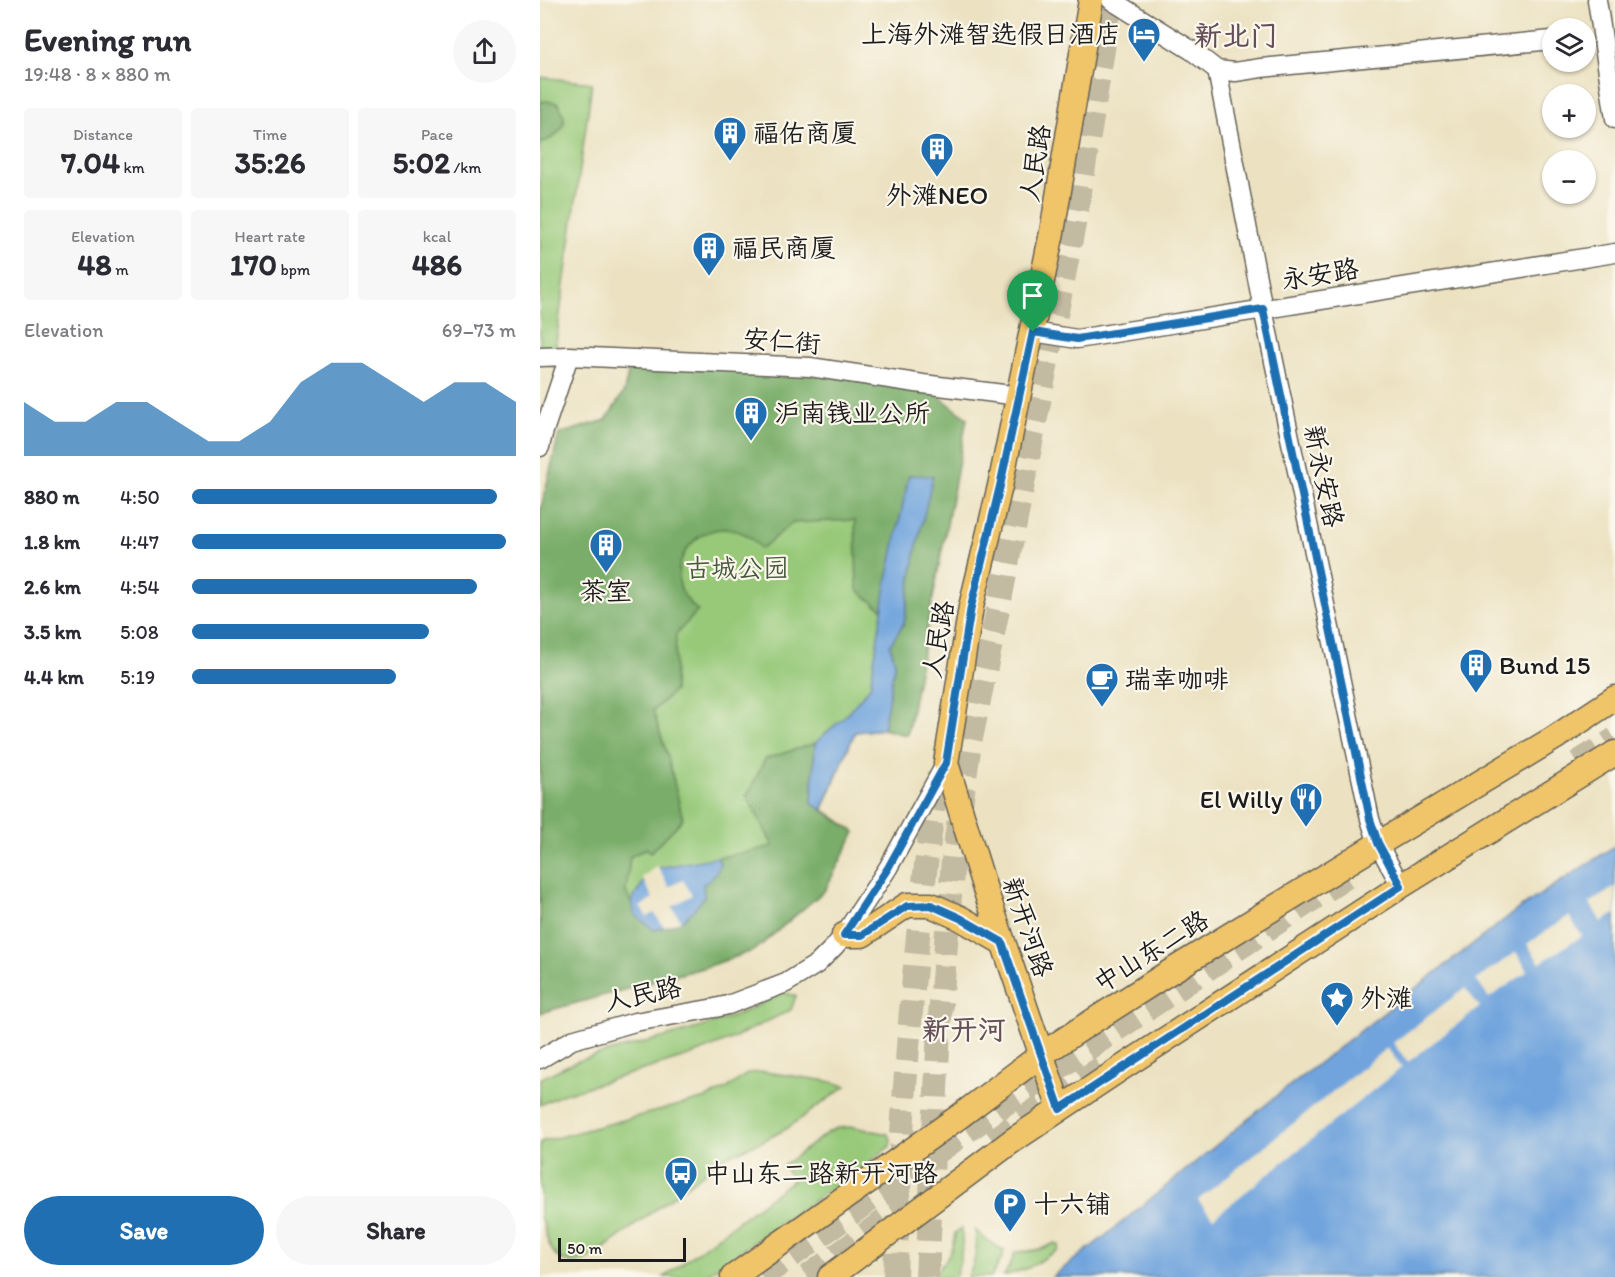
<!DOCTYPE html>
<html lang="en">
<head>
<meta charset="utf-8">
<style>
  body { margin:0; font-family:Itim,"LXGW WenKai TC",sans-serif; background:#f7f7f7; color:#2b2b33; height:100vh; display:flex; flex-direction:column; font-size:22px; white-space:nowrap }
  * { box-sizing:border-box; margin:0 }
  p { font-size:20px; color:#7c7c81 }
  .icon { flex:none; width:33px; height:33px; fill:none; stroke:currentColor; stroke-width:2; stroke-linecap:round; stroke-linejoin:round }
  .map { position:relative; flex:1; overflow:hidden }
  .drawer { display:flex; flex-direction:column; background:#fff; width:540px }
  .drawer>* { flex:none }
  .tools { position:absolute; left:1002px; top:18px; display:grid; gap:12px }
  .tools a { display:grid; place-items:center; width:54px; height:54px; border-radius:50%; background:#fff; box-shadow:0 2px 4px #0004; font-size:30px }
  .scale { position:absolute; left:18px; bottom:15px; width:128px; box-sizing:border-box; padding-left:6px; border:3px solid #1c1c1c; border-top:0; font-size:16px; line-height:21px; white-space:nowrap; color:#1c1c1c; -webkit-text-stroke:4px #fbf7ec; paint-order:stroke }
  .pin { position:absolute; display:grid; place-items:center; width:51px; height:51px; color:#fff; margin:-62px -26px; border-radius:50% 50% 50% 0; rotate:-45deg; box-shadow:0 0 6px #0007 }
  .pin .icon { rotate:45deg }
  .round { display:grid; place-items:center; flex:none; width:63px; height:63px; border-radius:32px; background:#f7f7f7 }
  .headline { display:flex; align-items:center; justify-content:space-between; height:102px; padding:0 24px }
  h1 { font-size:33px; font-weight:700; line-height:45px }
  .metrics { display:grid; grid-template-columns:repeat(3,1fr); gap:9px; height:102px; padding:6px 24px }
  .metrics div { display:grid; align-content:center; border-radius:6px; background:#f7f7f7; text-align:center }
  .metrics b { font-size:30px; font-weight:700 }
  .metrics small { font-size:16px; font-weight:400 }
  .metrics p { font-size:16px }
  .chart { height:168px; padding:12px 24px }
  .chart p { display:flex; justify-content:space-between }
  .chart svg { width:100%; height:108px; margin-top:6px; fill:#1f6fb2; opacity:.7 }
  .button { display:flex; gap:12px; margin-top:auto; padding:12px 24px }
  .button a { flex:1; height:69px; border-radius:36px; background:#1f6fb2; color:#fff; font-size:24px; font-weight:700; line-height:69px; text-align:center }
  .button a+a { background:#f7f7f7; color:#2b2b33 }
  ul { padding:0 24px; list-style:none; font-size:20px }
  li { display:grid; grid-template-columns:96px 72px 1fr; align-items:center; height:45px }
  li i { height:15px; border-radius:8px; background:#1f6fb2 }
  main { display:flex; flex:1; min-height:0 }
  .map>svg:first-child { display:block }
  .green { fill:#97c979; stroke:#5a724a; stroke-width:1.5 }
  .forest { fill:#79ad69; stroke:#4a6442; stroke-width:1.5 }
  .water { fill:#71a4dd; stroke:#46607c; stroke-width:1.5 }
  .pier { fill:#ece2c2 }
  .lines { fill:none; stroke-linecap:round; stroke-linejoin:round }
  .major-tunnel { stroke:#c2baa1; stroke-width:24; stroke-dasharray:24 12; stroke-linecap:butt }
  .minor-casing { stroke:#656156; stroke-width:21 }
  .major-casing { stroke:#656156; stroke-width:27 }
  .minor { stroke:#fff; stroke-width:18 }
  .major { stroke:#f0c469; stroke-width:24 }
  .route-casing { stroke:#fff; stroke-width:12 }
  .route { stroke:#1f6fb2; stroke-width:8 }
  .labels { text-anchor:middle; stroke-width:4.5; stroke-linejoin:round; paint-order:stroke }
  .poi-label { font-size:26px; fill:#1c1c1c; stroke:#fbf7ec; text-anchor:start }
  .street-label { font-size:26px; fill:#1c1c1c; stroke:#fbf7ec }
  .park-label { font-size:26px; fill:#47593d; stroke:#fbf7ec }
  .quarter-label { font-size:28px; font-weight:bold; fill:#655059; stroke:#fbf7ec }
</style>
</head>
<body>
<main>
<section class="drawer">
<div class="headline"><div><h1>Evening run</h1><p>19:48 · 8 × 880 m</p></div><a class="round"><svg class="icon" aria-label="share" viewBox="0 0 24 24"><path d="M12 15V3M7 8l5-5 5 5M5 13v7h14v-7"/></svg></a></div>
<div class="metrics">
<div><p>Distance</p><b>7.04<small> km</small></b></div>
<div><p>Time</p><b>35:26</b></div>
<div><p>Pace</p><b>5:02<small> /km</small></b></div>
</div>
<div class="metrics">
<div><p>Elevation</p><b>48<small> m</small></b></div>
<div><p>Heart rate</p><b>170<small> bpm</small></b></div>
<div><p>kcal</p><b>486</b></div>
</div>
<div class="chart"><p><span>Elevation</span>69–73 m</p>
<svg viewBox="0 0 160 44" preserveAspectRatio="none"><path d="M0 44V22L10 30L20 30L30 22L40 22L50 30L60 38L70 38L80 30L90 14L100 6L110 6L120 14L130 22L140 14L150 14L160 22V44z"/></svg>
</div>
<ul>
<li><b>880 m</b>4:50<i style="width:94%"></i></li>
<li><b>1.8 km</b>4:47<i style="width:97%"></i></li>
<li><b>2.6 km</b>4:54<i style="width:88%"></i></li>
<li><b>3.5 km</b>5:08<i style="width:73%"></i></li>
<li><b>4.4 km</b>5:19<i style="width:63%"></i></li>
</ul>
<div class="button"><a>Save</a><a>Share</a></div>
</section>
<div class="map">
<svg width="1075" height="1277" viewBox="0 0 1075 1277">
  <rect width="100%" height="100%" fill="#fbf7ec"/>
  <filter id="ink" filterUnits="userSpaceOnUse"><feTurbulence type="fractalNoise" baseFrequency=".0167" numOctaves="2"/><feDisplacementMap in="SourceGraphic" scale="12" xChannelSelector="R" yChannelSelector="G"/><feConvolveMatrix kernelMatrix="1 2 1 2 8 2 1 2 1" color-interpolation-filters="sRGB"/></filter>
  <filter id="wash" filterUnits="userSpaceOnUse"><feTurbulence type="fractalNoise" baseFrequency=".008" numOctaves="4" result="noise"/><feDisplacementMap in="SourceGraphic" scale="24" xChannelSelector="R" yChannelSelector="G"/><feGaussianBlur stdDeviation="1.35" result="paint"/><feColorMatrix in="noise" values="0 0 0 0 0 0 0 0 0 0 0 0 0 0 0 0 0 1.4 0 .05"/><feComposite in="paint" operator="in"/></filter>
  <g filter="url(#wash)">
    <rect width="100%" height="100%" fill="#ece2c2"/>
    <path class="green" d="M 0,77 L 52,83 L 15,350 L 0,351 Z
      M 91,359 L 427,418 L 367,735 L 342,729 L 315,732 L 283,809 L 315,832 L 285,890 L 215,950 L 169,966 L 0,1013 L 0,512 L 19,434 L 66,420 L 84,392 Z
      M 243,992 L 256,996 L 251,1010 L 189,1040 L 152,1055 L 21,1095 L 0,1105 L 0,1079 C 12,1073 25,1066 38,1061 C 106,1039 181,1030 243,992 Z
      M 225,1072 L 288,1081 L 306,1086 L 246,1129 L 225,1140 L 185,1157 L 51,1258 C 34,1267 16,1263 9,1244 C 5,1235 5,1226 0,1217 L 0,1142 L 166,1098 L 186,1089 L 208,1073 Z
      M 314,1127 L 348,1134 L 351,1139 L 350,1146 L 326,1165 L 163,1277 L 124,1277 L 253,1180 L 243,1166 L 287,1133 L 297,1128 Z
      M 422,1228 C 423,1245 422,1261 415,1277 L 390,1277 C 404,1266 413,1251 415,1233 Z
      M 435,1230 L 448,1241 L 464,1251 L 462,1258 L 451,1277 L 428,1277 C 436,1260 438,1248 435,1230 Z
      M 515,1243 L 519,1245 L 518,1250 L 488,1268 L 464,1276 L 473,1259 L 475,1252 C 489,1252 502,1250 515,1243 Z"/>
    <path class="forest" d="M 5,101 L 18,103 C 20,107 23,112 24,117 C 26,131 12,139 0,144 L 0,102 Z
      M 91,359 L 383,384 L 427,418 L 367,735 L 343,729 L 355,662 L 350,645 L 364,623 L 375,554 L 369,475 L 343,610 L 317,590 L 315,520 L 252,523 L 221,549 C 215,542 209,535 200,532 C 165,518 129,554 141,589 C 145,598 151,605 158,611 L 136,634 L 134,691 L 113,711 L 128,757 L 143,819 L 110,853 L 107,848 L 90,857 L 86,892 L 91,902 L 114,930 L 132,925 L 163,883 L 180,866 L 178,857 L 208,852 L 233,846 L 207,796 L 225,759 L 275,743 L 272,803 L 315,832 L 285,890 L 215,950 L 169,966 L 0,1013 L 0,512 L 19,434 L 66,420 L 84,392 Z"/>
    <path class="water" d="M 369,475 L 393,476 L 375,554 L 364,623 L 350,645 L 355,662 L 343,729 L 315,732 L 282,810 L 272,803 L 275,743 L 304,717 L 330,687 L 347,580 Z
      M 1075,846 L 1075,1277 L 512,1277 L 565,1236 L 740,1093 L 978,909 Z
      M 178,857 L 180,866 L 170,880 L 163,884 L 164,897 C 146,921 142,923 114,930 L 95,915 L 91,902 L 104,881 L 118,868 Z"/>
    <path class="pier" d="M 117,865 L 129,887 L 143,880 L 152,895 L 132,907 L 141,921 L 124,927 L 114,913 L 107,917 L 100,907 L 113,898 L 102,878 Z
      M 1075,887 L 1075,914 L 1061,922 L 1050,903 Z
      M 1029,916 L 1042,936 L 1000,963 L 987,944 Z
      M 976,952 L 988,971 L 949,998 L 936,980 Z
      M 925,988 L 940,1007 L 868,1062 L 853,1043 Z
      M 847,1048 L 862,1067 L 673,1218 L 658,1200 Z"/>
  </g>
  <g filter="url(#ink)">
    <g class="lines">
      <path class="major-tunnel" d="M 1037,763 L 1075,739
        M 453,1141 L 494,1111 L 561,1068
        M 222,1277 L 475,1097 L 809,875
        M 267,1277 L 367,1204
        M 355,1277 C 361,1109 374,941 398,774
        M 387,1277 L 399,1028 L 413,860 L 430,743 L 460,600 L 538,204 L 571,0"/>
      <g class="minor-casing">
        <path id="minor" d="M 571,0 L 651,50 L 677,70 L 695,72 L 721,68 L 1012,40
          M 1057,0 L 1075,119
          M 677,70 L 723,309 L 830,819 L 838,844 L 861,886
          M 493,332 L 537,339 L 1075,253
          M 0,357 L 29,356 L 270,367 L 383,384 L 479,396
          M 0,447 L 3,434 L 29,356
          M 0,1059 L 32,1040 L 95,1022 L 175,1008 L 188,1005 L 246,983 L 277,964 L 294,947 L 304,935 L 348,868 L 406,763"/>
      </g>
      <g class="major-casing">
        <path id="major" d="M 304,935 L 322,935 L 367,905 L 391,905 L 420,918 L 462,942
          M 520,1109 L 444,886 L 406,763 L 431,607 L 460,486 L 512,232 L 551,0
          M 193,1277 L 420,1116 L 501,1055 L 542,1028 L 625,975 L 838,844 L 1016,737 L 1075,698
          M 290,1277 L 472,1141 L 580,1069 L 861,886 L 1075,753"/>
      </g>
      <use href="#minor" class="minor"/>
      <use href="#major" class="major"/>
    </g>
  </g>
  <g class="lines" filter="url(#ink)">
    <g class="route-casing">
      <path id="route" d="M 723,309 L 830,819 L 838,843 L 861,886 L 520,1109 L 462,942 L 420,918 L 391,905 L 367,906 L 322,935 L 304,935 L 348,868 L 406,763 L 431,607 L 460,486 L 493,332 L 537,339 Z"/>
    </g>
    <use href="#route" class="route"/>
  </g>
  <defs>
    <g id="hotel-pin" transform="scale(1.725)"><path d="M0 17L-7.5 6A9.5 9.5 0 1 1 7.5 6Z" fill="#1f6fb2" stroke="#fbf7ec"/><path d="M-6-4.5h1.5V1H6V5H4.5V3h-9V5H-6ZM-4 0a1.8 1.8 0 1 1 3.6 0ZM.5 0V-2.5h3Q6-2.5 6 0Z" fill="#fff"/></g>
    <g id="building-pin" transform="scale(1.725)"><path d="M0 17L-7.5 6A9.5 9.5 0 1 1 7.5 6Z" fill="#1f6fb2" stroke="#fbf7ec"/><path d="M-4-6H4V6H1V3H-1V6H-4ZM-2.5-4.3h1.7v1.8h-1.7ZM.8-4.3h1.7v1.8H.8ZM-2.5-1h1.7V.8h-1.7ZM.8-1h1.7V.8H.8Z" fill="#fff"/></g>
    <g id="cafe-pin" transform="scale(1.725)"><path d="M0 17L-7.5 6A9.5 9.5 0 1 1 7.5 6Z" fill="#1f6fb2" stroke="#fbf7ec"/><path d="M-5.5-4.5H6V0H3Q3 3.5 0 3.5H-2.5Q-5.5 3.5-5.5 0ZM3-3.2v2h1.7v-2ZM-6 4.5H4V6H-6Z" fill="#fff"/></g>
    <g id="restaurant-pin" transform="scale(1.725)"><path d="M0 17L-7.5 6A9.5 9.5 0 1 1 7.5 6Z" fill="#1f6fb2" stroke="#fbf7ec"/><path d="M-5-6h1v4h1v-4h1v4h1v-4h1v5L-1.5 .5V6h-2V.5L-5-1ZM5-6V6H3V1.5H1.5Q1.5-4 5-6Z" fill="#fff"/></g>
    <g id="sight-pin" transform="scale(1.725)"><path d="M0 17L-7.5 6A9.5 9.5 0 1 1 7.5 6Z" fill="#1f6fb2" stroke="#fbf7ec"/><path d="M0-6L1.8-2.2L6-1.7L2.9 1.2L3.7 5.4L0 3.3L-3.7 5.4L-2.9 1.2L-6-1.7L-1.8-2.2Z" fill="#fff"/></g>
    <g id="bus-pin" transform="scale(1.725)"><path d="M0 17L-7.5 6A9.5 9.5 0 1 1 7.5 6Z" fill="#1f6fb2" stroke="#fbf7ec"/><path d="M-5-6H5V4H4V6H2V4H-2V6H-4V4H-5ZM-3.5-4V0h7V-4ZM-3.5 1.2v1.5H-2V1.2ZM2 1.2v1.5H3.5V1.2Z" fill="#fff"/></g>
    <g id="parking-pin" transform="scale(1.725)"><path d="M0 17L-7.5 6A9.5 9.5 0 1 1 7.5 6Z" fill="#1f6fb2" stroke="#fbf7ec"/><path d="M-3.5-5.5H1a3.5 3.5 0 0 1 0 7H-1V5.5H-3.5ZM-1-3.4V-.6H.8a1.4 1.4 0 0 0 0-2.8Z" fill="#fff"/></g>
  </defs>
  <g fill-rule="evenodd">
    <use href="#hotel-pin" x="604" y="34"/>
    <use href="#building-pin" x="190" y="133"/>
    <use href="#building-pin" x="397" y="149"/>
    <use href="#building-pin" x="169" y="248"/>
    <use href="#building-pin" x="211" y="413"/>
    <use href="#building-pin" x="66" y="545"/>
    <use href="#building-pin" x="936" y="665"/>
    <use href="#cafe-pin" x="562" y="679"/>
    <use href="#restaurant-pin" x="766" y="799"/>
    <use href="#sight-pin" x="797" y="998"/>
    <use href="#bus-pin" x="141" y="1173"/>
    <use href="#parking-pin" x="470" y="1204"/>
  </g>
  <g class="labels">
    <g class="poi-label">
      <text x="581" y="43" text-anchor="end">上海外滩智选假日酒店</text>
      <text x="213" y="142">福佑商厦</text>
      <text x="397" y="204" text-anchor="middle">外滩NEO</text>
      <text x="192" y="257">福民商厦</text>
      <text x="234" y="422">沪南钱业公所</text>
      <text x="66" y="600" text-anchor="middle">茶室</text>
      <text x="959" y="674">Bund 15</text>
      <text x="585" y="688">瑞幸咖啡</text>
      <text x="743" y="808" text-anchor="end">El Willy</text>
      <text x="820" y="1007">外滩</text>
      <text x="164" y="1182">中山东二路新开河路</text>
      <text x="493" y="1213">十六铺</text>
    </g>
    <g class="street-label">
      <text transform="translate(495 163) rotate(-81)" y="9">人民路</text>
      <text transform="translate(780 274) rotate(-9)" y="9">永安路</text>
      <text transform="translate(242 341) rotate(4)" y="9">安仁街</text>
      <text transform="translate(784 476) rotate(78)" y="9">新永安路</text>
      <text transform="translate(398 639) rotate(-80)" y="9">人民路</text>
      <text transform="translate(488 927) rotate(71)" y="9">新开河路</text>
      <text transform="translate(611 951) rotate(-32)" y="9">中山东二路</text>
      <text transform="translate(103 994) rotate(-12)" y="9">人民路</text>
    </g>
    <g class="park-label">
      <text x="197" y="577">古城公园</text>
    </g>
    <g class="quarter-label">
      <text x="696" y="45">新北门</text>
      <text x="424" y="1039">新开河</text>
    </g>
  </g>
</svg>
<div class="tools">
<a><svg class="icon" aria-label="layers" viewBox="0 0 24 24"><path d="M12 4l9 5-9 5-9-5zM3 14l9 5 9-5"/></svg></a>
<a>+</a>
<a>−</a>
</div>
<div class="scale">50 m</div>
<div class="pin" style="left:493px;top:332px;background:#1e9e55"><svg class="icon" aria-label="arrive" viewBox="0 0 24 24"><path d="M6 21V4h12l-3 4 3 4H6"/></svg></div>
</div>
</main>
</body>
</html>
